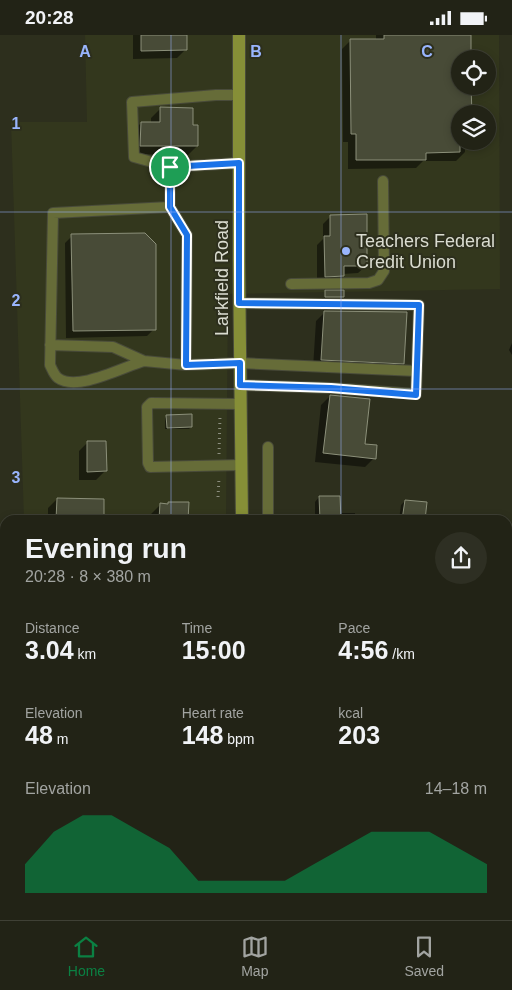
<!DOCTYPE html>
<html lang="en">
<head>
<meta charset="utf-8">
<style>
  body { margin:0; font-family:Arial,sans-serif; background:#2e2f23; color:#f1f3f6; height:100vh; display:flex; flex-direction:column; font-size:19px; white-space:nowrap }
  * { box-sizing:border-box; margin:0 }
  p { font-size:16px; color:#a2a4a1 }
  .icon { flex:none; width:28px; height:28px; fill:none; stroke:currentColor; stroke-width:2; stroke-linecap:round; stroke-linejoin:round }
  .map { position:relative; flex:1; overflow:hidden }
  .side { position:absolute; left:0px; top:480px; width:512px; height:405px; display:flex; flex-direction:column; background:#222316; border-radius:15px 15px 0 0; box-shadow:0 2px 8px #0003,0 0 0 1px #3f4035 }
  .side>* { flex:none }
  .tools { position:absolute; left:451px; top:15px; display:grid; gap:10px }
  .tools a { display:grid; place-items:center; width:45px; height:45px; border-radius:50%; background:#222316; box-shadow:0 2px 8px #0003,0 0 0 1px #3f4035; font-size:25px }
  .pin { position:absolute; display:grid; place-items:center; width:42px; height:42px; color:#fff; margin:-21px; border:2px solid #fff; border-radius:50%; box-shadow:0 1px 5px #0007 }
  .round { display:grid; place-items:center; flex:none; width:52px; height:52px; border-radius:26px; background:#2e2f23 }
  .head { display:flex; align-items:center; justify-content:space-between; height:85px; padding:0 25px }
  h1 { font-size:28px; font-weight:600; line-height:38px }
  .stats { display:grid; grid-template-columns:repeat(3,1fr); gap:8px; height:85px; padding:5px 25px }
  .stats div { display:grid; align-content:center }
  .stats b { font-size:25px; font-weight:600 }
  .stats small { font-size:14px; font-weight:400 }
  .stats p { font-size:14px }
  .chart { height:140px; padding:10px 25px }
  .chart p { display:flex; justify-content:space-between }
  .chart svg { width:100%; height:90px; margin-top:5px; fill:#0b8043; opacity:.7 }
  .status { display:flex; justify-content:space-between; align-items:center; height:35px; padding:0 25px; background:#222316; direction:ltr }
  .status svg { height:14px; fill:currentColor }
  .menu { display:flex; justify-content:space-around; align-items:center; height:70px; border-top:1px solid #3f4035; background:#222316; font-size:14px; color:#a2a4a1 }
  .menu a { display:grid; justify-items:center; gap:2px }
  .menu .on { color:#0b8043 }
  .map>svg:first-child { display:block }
  .built { fill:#33371d; fill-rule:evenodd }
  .shadow { fill:#0007 }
  .building { fill:#484b37; stroke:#8c907a }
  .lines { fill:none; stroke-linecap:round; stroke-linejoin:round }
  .lane-casing { stroke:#494b3a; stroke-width:12 }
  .street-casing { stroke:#494b3a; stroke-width:14 }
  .secondary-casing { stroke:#494b3a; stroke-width:14 }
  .path { stroke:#8c8e7f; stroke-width:3; stroke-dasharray:1 4; stroke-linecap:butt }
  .lane { stroke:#666c38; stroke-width:10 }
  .street { stroke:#666c38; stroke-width:12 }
  .secondary { stroke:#868f37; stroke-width:12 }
  .route-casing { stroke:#fff; stroke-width:10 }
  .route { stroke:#1a73e8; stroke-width:6 }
  .grid { fill:none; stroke:#99b5fd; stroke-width:1; stroke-opacity:0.55 }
  .poi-dot { fill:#99b5fd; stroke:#2d2f1d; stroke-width:2 }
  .labels { text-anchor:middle; stroke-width:4; stroke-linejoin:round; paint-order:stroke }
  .poi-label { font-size:18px; fill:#dadcd0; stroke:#2d2f1d; text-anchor:start }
  .street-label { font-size:18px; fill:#dadcd0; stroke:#2d2f1d }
  .grid-label { font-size:16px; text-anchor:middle; font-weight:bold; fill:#99b5fd; stroke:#2d2f1d; stroke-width:4; stroke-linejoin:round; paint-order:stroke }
</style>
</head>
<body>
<div class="status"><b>20:28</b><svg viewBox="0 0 49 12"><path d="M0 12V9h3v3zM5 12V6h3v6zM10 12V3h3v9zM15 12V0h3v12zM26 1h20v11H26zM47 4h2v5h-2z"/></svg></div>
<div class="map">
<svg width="512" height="885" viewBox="0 0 512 885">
  <rect width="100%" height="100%" fill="#2d2f1d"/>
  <path class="built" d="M 85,0 L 499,0 L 500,254 L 228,259 L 226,485 L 24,485 L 11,87 L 87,87 ZM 460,24 L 488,24 L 488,51 L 460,51 ZM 460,79 L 488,79 L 488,106 L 460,106 Z
    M 268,880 L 464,880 L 464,885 L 267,885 Z"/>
  <path class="shadow" d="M 133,0 L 186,0 L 186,14 L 177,23 L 133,24 Z
    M 376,0 L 470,0 L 460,24 L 460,106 L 470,107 L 465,112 L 465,117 L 456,126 L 423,126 L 416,133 L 348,134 L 348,107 L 343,107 L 342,14 L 351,5 L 376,5 Z
    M 160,74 L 192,91 L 197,111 L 188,120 L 132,119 L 132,97 L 141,88 L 151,88 L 151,83 Z
    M 331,181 L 366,231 L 358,238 L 343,239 L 343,241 L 335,249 L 317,249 L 317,210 L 323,204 L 323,189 Z
    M 72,201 L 154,294 L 147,301 L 66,303 L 65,208 Z
    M 325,277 L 403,328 L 394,337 L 313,333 L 316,286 Z
    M 512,308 L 512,320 L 509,315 Z
    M 330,361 L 374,423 L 365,432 L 315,427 L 321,370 Z
    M 167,381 L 191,392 L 189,394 L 165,394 L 165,383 Z
    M 88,407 L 105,436 L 96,445 L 79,445 L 79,416 Z
    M 319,462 L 339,478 L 355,478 L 355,485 L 315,485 L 315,467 Z
    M 57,464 L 103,465 L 103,485 L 48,485 L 48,473 Z
    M 405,466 L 424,485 L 399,485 L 401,470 Z
    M 168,468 L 187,485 L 151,485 L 151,479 L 160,470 L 167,470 Z
    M 508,495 L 512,496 L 512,535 L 508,534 Z
    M 508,652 L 512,654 L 512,681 L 508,690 Z
    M 338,880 L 439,880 L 439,885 L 339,885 Z"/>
  <path class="building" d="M 141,0 L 187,0 L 187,15 L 141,16 Z
    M 384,0 L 471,0 L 471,24 L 460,24 L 460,51 L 471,51 L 472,79 L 460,79 L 460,117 L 426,118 L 426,125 L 356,125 L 356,99 L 351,99 L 350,4 L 384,4 Z
    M 160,72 L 193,73 L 193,90 L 198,90 L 198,111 L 140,111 L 141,87 L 160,87 Z
    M 367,179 L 367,231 L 344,231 L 344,241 L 325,242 L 324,201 L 330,201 L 330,180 Z
    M 145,198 L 156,209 L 156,295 L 73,296 L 71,199 Z
    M 325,255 L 344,255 L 344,262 L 325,262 Z
    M 324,276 L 407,277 L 404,329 L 321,325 Z
    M 330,360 L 370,364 L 365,409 L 377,410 L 376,424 L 323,418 Z
    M 192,379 L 192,392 L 167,393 L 166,380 Z
    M 87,406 L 106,406 L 107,436 L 87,437 Z
    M 319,461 L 340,461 L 341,485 L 320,485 Z
    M 57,463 L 104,464 L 104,484 L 56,485 Z
    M 405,465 L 427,467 L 425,485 L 402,485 Z
    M 168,467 L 189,467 L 188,485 L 159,485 L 160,468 L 168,469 Z"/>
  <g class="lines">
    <g class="lane-casing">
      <path id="lane" d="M 239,128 L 170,132 L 134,122 L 132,67 L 216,60 L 239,60
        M 170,132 L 170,172 L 187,200 L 186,330 L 240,328 L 417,336
        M 291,249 L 369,248 L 378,245 L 384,236 L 383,146
        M 239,268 L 419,270 L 416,359 L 331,353 L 240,350
        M 50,310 L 113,312 L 144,326 L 186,330
        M 144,326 C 123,332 77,357 58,343 C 54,340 52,334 50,330 L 53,178 L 170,172
        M 240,369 L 151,368 L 147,372 L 148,428 L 150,432 L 241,430
        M 268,412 L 268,485
        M 208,880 L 208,885
        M 313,880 L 313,885
        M 451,880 L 451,885"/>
    </g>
    <g class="street-casing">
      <path id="street" d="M 508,590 L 512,592
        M 0,858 L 5,857"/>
    </g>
    <g class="secondary-casing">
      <path id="secondary" d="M 239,0 L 239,226 L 242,485
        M 237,880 L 237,885"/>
    </g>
    <path class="path" d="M 219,419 L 220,381
      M 218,462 L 219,443"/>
    <use href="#lane" class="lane"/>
    <use href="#street" class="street"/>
    <use href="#secondary" class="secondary"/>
  </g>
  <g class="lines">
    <g class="route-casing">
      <path id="route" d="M 239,128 L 239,268 L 419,270 L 416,360 L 331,353 L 240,350 L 240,328 L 186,330 L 187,200 L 170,172 L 170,132 Z"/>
    </g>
    <use href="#route" class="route"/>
  </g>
  <path class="grid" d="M 171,0 L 171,485M 341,0 L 341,485M 0,177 L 512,177M 0,354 L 512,354M 0,531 L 5,531M 508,531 L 512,531M 0,708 L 5,708M 508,708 L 512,708M 171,880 L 171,885M 341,880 L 341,885"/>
  <circle class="poi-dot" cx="346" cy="216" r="5"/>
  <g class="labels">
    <g class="poi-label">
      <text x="356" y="212">Teachers Federal<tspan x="356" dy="21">Credit Union</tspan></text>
    </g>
    <g class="street-label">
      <text transform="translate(222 243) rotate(-90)" y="6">Larkfield Road</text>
    </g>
  </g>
  <g class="grid-label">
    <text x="85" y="22">A</text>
    <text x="256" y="22">B</text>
    <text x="427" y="22">C</text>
    <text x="16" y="94">1</text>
    <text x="16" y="271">2</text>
    <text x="16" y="448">3</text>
  </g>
</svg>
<div class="tools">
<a><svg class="icon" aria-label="locate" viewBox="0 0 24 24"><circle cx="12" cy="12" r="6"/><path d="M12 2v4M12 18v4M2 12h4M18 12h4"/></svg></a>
<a><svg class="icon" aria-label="layers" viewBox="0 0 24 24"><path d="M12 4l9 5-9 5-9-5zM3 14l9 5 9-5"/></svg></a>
</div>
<div class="pin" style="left:170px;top:132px;background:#1e9e55"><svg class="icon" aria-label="arrive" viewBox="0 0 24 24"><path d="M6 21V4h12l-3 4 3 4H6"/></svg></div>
<section class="side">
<div class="head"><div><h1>Evening run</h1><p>20:28 · 8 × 380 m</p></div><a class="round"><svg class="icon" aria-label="share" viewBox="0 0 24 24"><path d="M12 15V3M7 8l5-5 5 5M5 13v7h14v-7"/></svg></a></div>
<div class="stats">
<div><p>Distance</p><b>3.04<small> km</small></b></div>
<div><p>Time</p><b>15:00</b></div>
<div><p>Pace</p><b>4:56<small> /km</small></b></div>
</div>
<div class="stats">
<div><p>Elevation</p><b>48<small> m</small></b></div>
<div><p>Heart rate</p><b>148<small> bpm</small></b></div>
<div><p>kcal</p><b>203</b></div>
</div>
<div class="chart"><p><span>Elevation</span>14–18 m</p>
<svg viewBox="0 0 160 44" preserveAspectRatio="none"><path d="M0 44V30L10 14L20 6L30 6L40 14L50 22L60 38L70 38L80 38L90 38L100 30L110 22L120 14L130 14L140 14L150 22L160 30V44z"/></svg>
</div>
</section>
</div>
<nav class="menu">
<a class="on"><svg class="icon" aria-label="home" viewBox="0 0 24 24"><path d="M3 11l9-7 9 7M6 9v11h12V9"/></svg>Home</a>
<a><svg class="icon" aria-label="map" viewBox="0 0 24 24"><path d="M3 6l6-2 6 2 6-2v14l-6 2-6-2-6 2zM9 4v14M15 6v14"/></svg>Map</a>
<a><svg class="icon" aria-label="saved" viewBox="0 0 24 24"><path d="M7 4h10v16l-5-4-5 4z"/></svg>Saved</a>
</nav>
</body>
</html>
